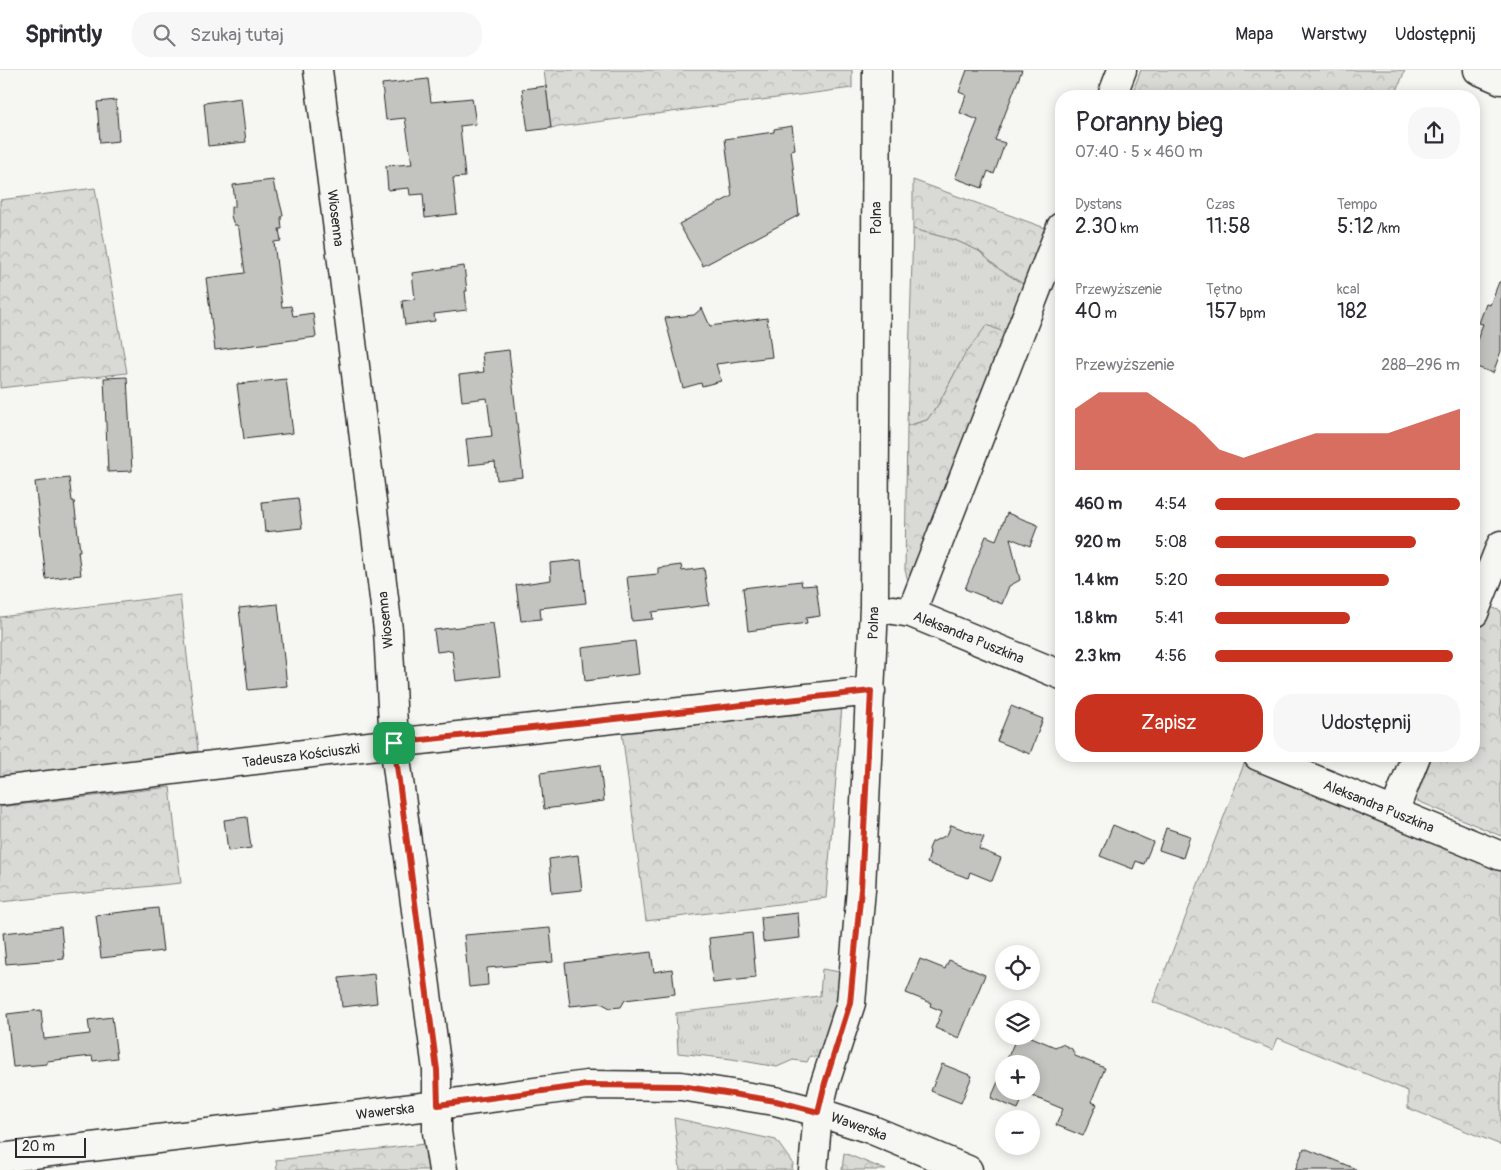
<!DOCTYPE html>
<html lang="pl">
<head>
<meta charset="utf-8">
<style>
  body { margin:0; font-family:Pangolin,sans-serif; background:#f7f7f7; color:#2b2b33; height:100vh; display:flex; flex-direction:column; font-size:19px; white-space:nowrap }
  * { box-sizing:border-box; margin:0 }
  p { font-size:16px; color:#7c7c81 }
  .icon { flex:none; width:28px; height:28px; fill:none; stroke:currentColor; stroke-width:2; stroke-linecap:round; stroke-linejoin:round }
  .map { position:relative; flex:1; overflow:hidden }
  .sheet { position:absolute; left:1055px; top:20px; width:425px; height:672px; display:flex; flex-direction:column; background:#fff; border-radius:20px; box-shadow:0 2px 12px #0003 }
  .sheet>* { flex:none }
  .buttons { position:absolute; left:995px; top:875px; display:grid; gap:10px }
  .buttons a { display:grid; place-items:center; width:45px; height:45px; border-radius:50%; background:#fff; box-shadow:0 2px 12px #0003; font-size:25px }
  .scale { position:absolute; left:15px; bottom:12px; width:71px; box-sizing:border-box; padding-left:5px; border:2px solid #2b2b2b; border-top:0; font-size:14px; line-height:18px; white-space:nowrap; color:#2b2b2b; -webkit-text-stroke:4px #f6f6f2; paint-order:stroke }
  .pin { position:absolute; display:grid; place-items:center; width:42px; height:42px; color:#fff; margin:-21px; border-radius:10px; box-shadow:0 2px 8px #0006 }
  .round { display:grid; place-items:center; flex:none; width:52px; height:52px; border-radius:20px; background:#f7f7f7 }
  .overview { display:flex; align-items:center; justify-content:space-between; height:85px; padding:0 20px }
  h1 { font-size:28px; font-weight:600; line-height:38px }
  .metrics { display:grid; grid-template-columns:repeat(3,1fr); gap:8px; height:85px; padding:5px 20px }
  .metrics div { display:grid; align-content:center }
  .metrics b { font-size:21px; font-weight:600 }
  .metrics small { font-size:14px; font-weight:400 }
  .metrics p { font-size:14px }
  .chart { height:140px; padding:10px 20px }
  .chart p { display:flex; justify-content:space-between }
  .chart svg { width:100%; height:90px; margin-top:5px; fill:#c8321e; opacity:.7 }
  .action { display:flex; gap:10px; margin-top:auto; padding:10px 20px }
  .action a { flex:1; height:58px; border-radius:20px; background:#c8321e; color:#fff; font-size:20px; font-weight:600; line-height:58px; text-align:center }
  .action a+a { background:#f7f7f7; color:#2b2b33 }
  ul { padding:0 20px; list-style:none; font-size:16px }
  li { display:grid; grid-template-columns:80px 60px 1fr; align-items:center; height:38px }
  li i { height:12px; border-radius:6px; background:#c8321e }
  header { display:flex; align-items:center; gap:30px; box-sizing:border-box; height:70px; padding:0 25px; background:#fff; border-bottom:1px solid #e1e1e2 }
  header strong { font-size:24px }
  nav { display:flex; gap:28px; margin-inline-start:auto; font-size:18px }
  .search { width:350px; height:45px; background:#f7f7f7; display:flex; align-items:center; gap:12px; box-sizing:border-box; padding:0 18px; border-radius:20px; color:#7c7c81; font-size:19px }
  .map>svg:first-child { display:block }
  .grass { fill:url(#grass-tufts); stroke:#828280 }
  .forest { fill:url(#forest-crowns); stroke:#828280 }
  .building { fill:#c3c3c0; stroke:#2b2b2b }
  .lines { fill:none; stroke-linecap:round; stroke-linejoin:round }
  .street-casing { stroke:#2b2b2b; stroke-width:31 }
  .secondary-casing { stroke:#2b2b2b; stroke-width:31 }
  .street { stroke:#f6f6f2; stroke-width:28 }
  .secondary { stroke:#f6f6f2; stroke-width:28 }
  .route-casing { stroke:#fff; stroke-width:10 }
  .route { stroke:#c8321e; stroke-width:6 }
  .labels { text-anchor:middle; stroke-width:5; stroke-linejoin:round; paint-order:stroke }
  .street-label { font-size:14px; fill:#2b2b2b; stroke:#f6f6f2 }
</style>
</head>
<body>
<header>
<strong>Sprintly</strong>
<div class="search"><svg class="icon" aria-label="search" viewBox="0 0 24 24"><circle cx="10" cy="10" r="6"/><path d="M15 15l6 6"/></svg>Szukaj tutaj</div>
<nav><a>Mapa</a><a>Warstwy</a><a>Udostępnij</a></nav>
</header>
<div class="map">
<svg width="1501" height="1100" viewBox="0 0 1501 1100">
  <defs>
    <pattern id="grass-tufts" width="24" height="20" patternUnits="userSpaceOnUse" patternTransform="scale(1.25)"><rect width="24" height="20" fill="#d9d9d5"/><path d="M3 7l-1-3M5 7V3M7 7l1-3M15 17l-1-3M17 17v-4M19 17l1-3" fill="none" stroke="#babab7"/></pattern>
    <pattern id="forest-crowns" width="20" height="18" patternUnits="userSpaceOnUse" patternTransform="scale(1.25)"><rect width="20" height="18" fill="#d9d9d5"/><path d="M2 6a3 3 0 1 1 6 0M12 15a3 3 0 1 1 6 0" fill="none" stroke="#babab7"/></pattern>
  </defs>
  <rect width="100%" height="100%" fill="#f6f6f2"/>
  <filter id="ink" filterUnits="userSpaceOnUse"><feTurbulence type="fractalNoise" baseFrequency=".02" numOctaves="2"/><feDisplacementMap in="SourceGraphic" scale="10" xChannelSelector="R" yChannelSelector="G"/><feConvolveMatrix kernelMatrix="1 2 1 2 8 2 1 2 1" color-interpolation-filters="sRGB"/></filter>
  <g filter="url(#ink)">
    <path class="grass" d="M 913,159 L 955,170 L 979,181 L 999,199 L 1025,215 L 1008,264 L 965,284 L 938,335 L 927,350 L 907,356 Z
      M 822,899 L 840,902 C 838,932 830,960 821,988 L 810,986 L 807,992 L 793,990 L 777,997 L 732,989 L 678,983 L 676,943 L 820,926 Z"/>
    <path class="forest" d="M 544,0 L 852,0 L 852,18 L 551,58 Z
      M 1141,0 L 1405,0 L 1395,26 L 1131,26 Z
      M 913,110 L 1048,159 L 1025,215 L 999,199 L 979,181 L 955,170 L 913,159 Z
      M 95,118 L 127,303 L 0,318 L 0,130 Z
      M 987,255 L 1008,264 L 908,511 L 905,500 L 907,356 L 927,350 L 938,335 L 965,284 Z
      M 180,525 L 198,681 L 0,709 L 0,547 Z
      M 1488,536 L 1501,541 L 1501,766 L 1413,729 L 1430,686 L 1474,686 L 1474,574 Z
      M 842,636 L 826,828 L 646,851 L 622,662 Z
      M 1246,689 L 1501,794 L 1501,1075 L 1408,1038 L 1408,1021 L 1278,968 L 1273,980 L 1153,932 Z
      M 170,717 L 181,813 L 0,832 L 0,737 Z
      M 674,1048 L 776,1070 L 793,1094 L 792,1100 L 680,1100 Z
      M 425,1074 L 428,1100 L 277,1100 L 276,1090 Z
      M 844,1083 L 886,1100 L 842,1100 Z"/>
    <path class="building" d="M 967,0 L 1022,0 L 995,70 L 1005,73 L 994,104 L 988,101 L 982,118 L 955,108 L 978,50 L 960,43 L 966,25 L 959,22 Z
      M 428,9 L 431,32 L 472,28 L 476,54 L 460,56 L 465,107 L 453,108 L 457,144 L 425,148 L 423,124 L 410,125 L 409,118 L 388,120 L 386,96 L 412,94 L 405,48 L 386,50 L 382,14 Z
      M 546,16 L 551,58 L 528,61 L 522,19 Z
      M 241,28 L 246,72 L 208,76 L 204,33 Z
      M 116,30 L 119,71 L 100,73 L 97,32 Z
      M 792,56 L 795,79 L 791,80 L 799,145 L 703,196 L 679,154 L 732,126 L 725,69 L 774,62 L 774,59 Z
      M 273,110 L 275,121 L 277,121 L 283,145 L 281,148 L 282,159 L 279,159 L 281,171 L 274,172 L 282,237 L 291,236 L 293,246 L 313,243 L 316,267 L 215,280 L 206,208 L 245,203 L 239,159 L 237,155 L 234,155 L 231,146 L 231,137 L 235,137 L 235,132 L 233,115 Z
      M 464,196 L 467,221 L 465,221 L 467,240 L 434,244 L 435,251 L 405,255 L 402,231 L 415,229 L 412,203 Z
      M 1499,212 L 1501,212 L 1501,281 L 1493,303 L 1474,296 L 1474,278 L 1483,254 L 1479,253 L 1486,234 L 1490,235 Z
      M 702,238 L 710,256 L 767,248 L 772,287 L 716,294 L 721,311 L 702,316 L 701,313 L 683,318 L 665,248 L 694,245 Z
      M 509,280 L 523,407 L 497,410 L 495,392 L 469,395 L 466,369 L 492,366 L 487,328 L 462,331 L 459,305 L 484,302 L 482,283 Z
      M 127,307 L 132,401 L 108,402 L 104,308 Z
      M 286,309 L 293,363 L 244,369 L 237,314 Z
      M 69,408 L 72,431 L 74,431 L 80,481 L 78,481 L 81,505 L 46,509 L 35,412 Z
      M 298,428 L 302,458 L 265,462 L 262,432 Z
      M 1007,443 L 1038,455 L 1030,476 L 1010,468 L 1020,510 L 1009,516 L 1002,534 L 965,519 L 986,466 L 996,470 Z
      M 581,490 L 586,533 L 540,538 L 541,549 L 521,551 L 516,515 L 551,510 L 550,493 Z
      M 681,495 L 682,501 L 704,498 L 709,535 L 652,542 L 653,549 L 632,551 L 627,507 L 658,504 L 658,498 Z
      M 801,511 L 802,516 L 816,515 L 820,546 L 806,548 L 807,553 L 748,561 L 743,518 Z
      M 278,534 L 287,616 L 248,620 L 239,538 Z
      M 493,553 L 500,606 L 456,611 L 452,580 L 437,582 L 434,560 Z
      M 635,571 L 639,604 L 585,611 L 582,578 Z
      M 1011,636 L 1043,649 L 1030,684 L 997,671 Z
      M 600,695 L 604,731 L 544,739 L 540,703 Z
      M 247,747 L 251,778 L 228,781 L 224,750 Z
      M 951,755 L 984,767 L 979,779 L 1001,788 L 992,811 L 970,802 L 968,808 L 927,793 L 930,783 L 929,779 L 932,772 L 947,765 Z
      M 1113,755 L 1153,772 L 1144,794 L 1136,791 L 1133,799 L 1100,786 Z
      M 1166,758 L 1190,766 L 1183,788 L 1159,780 Z
      M 578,785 L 582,820 L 552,823 L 549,789 Z
      M 158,838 L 163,881 L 101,888 L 96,845 Z
      M 798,843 L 800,868 L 763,872 L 761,847 Z
      M 61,857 L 64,889 L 6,894 L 3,863 Z
      M 550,858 L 553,892 L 487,898 L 488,915 L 469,917 L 464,865 Z
      M 752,863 L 756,908 L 713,913 L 709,868 Z
      M 651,882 L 654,902 L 672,899 L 675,924 L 625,930 L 621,937 L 610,938 L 601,933 L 570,936 L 565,893 Z
      M 920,889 L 945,899 L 949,890 L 985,905 L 959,968 L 935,958 L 942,941 L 930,936 L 931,933 L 906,923 Z
      M 374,904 L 377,933 L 342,937 L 339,908 Z
      M 41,940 L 44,969 L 90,964 L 88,950 L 112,947 L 117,988 L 93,991 L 92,986 L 47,991 L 47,994 L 13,997 L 7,944 Z
      M 1017,966 L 1029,966 L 1055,977 L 1062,974 L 1072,979 L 1075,986 L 1105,998 L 1091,1032 L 1097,1034 L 1083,1066 L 1056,1055 L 1063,1039 L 1025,1023 L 1018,1039 L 991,1028 L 1004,998 L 1004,1021 L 1031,1021 L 1031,994 L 1005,994 Z
      M 942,994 L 972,1006 L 961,1033 L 931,1021 Z
      M 1304,1078 L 1356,1099 L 1356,1100 L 1295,1100 Z"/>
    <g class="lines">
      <g class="street-casing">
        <path id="street" d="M 318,0 L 388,560 L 394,673 L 437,1000 L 437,1062 L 443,1100
          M 1478,0 L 1501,10
          M 1112,26 L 1122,0
          M 893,540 L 911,543 L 1061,605
          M 911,543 L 1061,157
          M 1474,543 L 1501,475
          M 1258,686 L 1501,786
          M 0,721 L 394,673 L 871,621
          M 1394,742 L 1416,686
          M 813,1100 L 818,1042 L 825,1013 L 851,933 L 861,819 L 874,537 L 877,0"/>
      </g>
      <g class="secondary-casing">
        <path id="secondary" d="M 0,1088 L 438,1035 L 587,1015 L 681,1016 L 775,1031 L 818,1042 L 870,1059 L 968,1100"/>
      </g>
      <use href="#street" class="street"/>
      <use href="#secondary" class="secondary"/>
    </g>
  </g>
  <g class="lines" filter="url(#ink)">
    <g class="route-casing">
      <path id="route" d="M 871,621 L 861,819 L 850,933 L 825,1013 L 818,1042 L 776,1031 L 681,1016 L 587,1015 L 438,1035 L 437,1000 L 394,673 Z"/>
    </g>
    <use href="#route" class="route"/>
  </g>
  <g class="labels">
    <g class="street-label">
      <text transform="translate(336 148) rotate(83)" y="5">Wiosenna</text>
      <text transform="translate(876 148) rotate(-90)" y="5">Polna</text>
      <text transform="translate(385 550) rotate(-96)" y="5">Wiosenna</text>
      <text transform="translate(873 553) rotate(-88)" y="5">Polna</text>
      <text transform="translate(969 567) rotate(22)" y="5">Aleksandra Puszkina</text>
      <text transform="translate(301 685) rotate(-7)" y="5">Tadeusza Kościuszki</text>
      <text transform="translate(1379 736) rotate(22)" y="5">Aleksandra Puszkina</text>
      <text transform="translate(385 1041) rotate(-7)" y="5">Wawerska</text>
      <text transform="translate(859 1056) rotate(20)" y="5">Wawerska</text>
    </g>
  </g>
</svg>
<div class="buttons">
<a><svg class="icon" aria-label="locate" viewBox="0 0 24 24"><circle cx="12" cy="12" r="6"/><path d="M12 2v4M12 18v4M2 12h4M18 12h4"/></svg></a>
<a><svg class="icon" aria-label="layers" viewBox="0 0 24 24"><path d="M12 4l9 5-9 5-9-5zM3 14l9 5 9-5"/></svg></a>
<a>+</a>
<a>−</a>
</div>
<div class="scale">20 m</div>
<div class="pin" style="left:394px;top:673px;background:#1e9e55"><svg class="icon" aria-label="arrive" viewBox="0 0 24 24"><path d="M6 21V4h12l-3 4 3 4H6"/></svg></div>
<section class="sheet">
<div class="overview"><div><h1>Poranny bieg</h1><p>07:40 · 5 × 460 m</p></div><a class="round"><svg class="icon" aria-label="share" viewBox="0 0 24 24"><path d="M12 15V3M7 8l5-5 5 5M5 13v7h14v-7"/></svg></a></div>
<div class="metrics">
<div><p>Dystans</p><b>2.30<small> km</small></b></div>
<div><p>Czas</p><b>11:58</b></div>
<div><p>Tempo</p><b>5:12<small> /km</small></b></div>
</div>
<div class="metrics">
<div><p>Przewyższenie</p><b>40<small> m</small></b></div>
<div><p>Tętno</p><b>157<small> bpm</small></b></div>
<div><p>kcal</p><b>182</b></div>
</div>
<div class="chart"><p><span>Przewyższenie</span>288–296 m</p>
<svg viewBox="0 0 160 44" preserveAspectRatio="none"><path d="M0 44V14L10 6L20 6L30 6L40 14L50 22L60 34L70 38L80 34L90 30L100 26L110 26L120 26L130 26L140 22L150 18L160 14V44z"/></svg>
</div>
<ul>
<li><b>460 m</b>4:54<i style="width:100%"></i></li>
<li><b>920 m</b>5:08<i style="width:82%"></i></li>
<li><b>1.4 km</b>5:20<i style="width:71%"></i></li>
<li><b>1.8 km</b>5:41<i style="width:55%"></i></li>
<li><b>2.3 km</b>4:56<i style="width:97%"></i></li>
</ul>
<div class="action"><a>Zapisz</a><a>Udostępnij</a></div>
</section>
</div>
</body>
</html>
